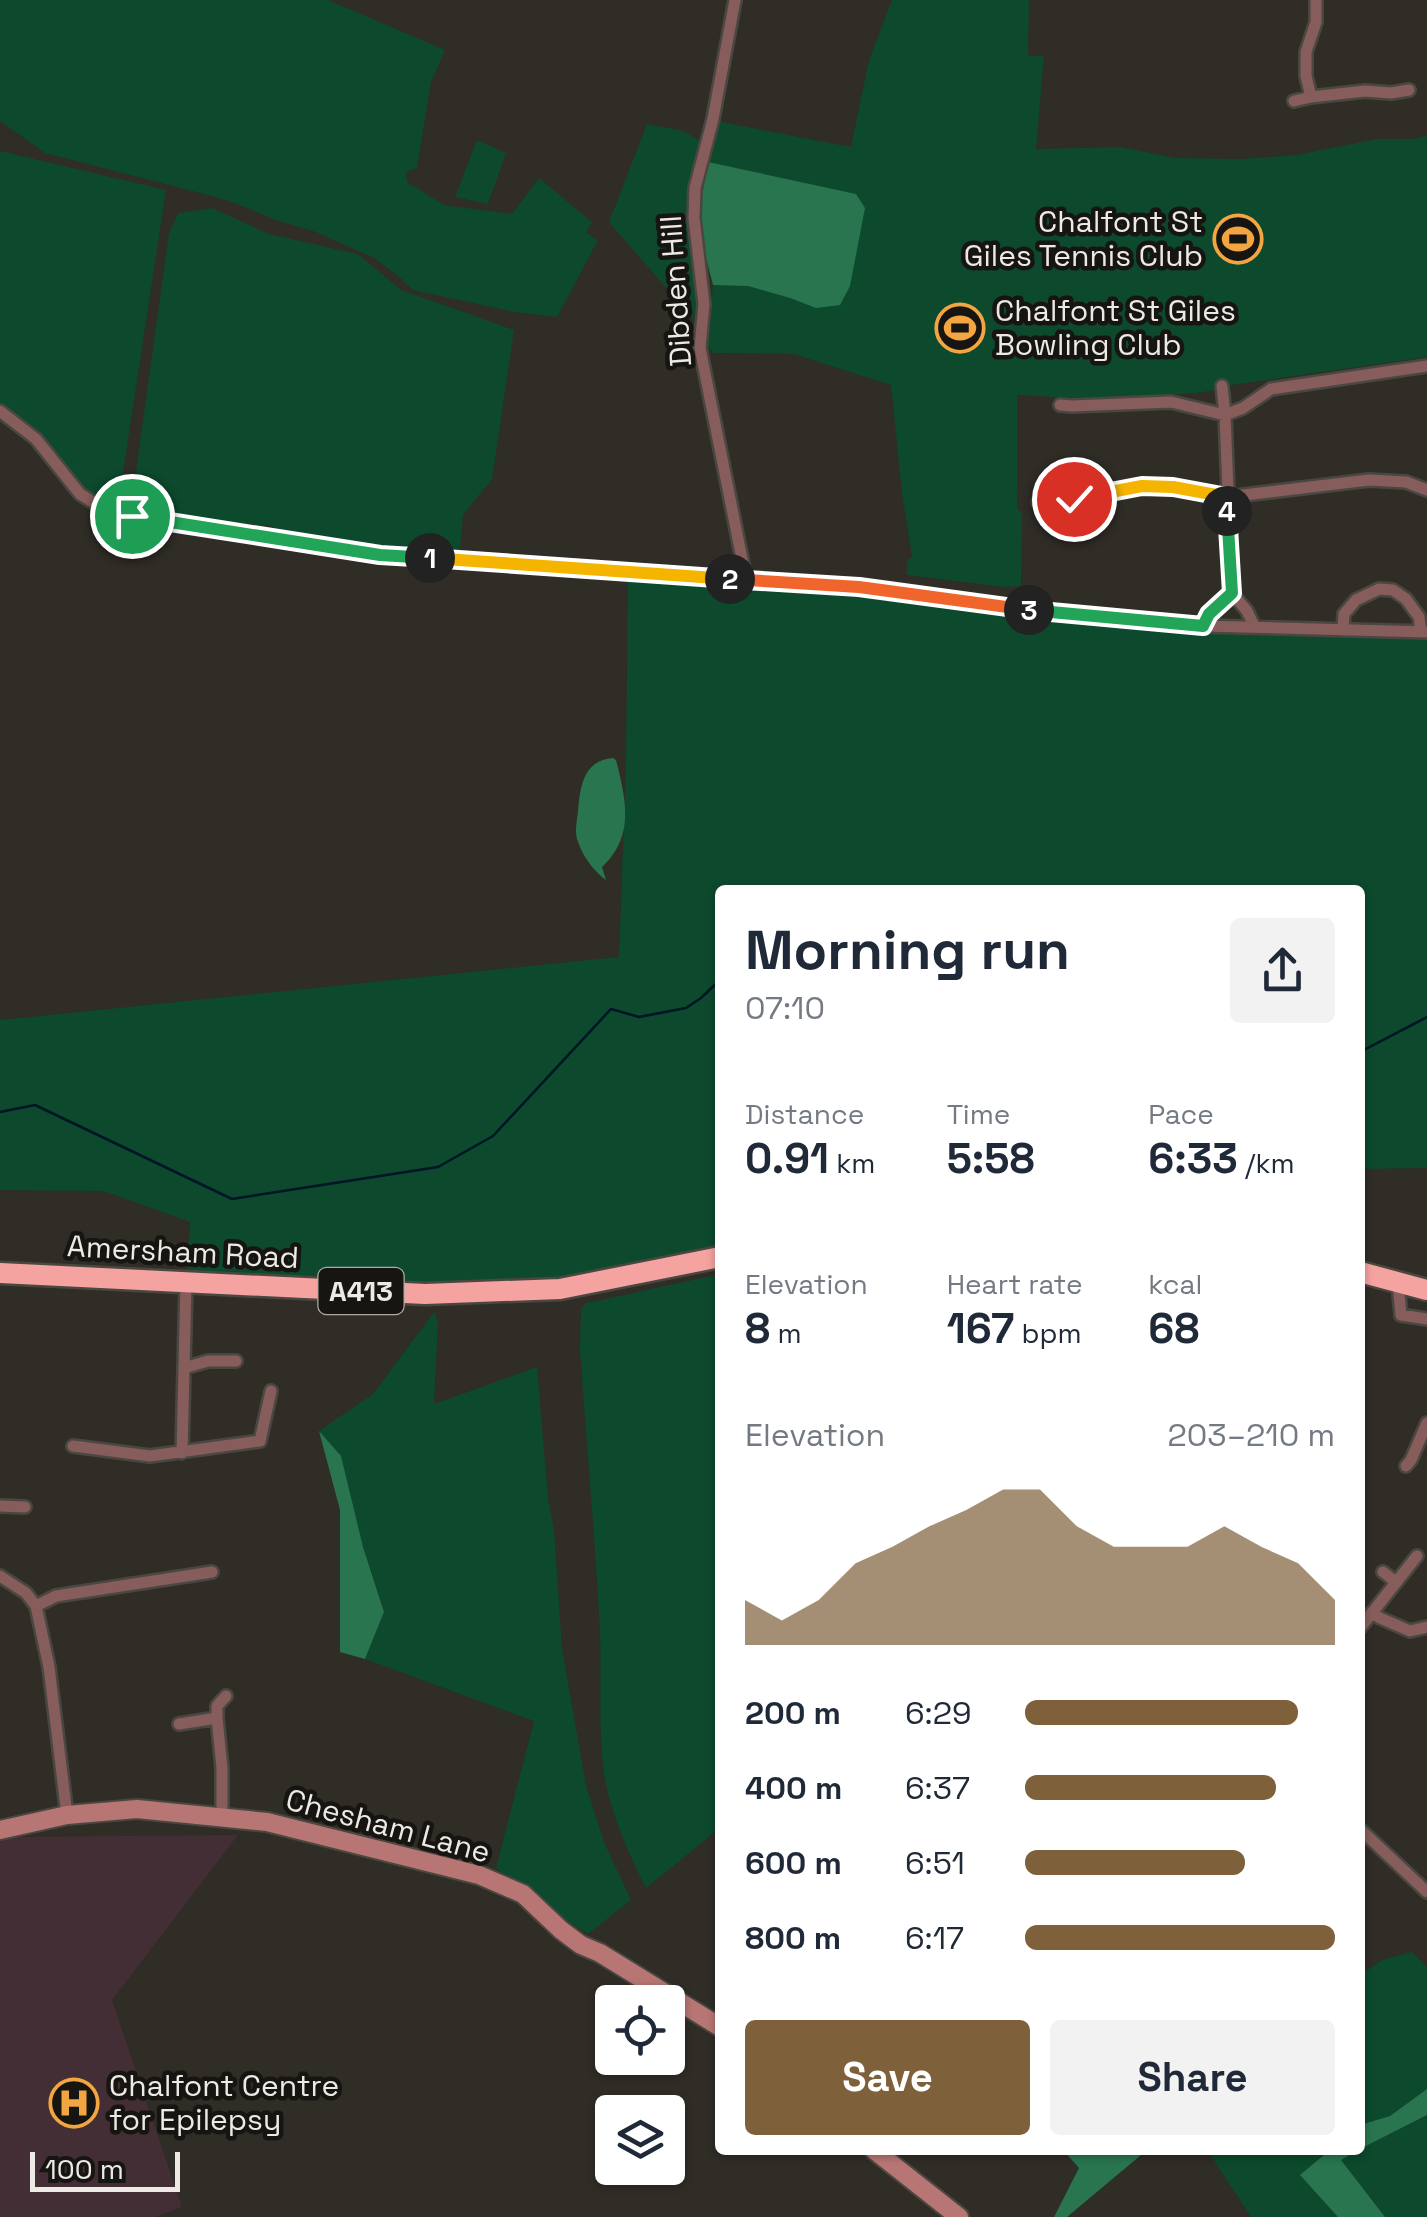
<!DOCTYPE html>
<html lang="en">
<head>
<meta charset="utf-8">
<style>
  body { margin:0; font-family:"Space Grotesk",sans-serif; background:#f2f2f3; color:#1f2937; height:100vh; display:flex; flex-direction:column; font-size:38px; white-space:nowrap }
  * { box-sizing:border-box; margin:0 }
  p { font-size:32px; color:#747a83 }
  .icon { flex:none; width:55px; height:55px; fill:none; stroke:currentColor; stroke-width:2; stroke-linecap:round; stroke-linejoin:round }
  .map { position:relative; flex:1; overflow:hidden }
  .sheet { position:absolute; left:715px; top:885px; width:650px; height:1270px; display:flex; flex-direction:column; background:#fff; border-radius:10px; box-shadow:0 2px 8px #0004 }
  .sheet>* { flex:none }
  .tools { position:absolute; left:595px; top:1985px; display:grid; gap:20px }
  .tools a { display:grid; place-items:center; width:90px; height:90px; border-radius:10px; background:#fff; box-shadow:0 2px 8px #0004; font-size:50px }
  .scale { position:absolute; left:30px; bottom:25px; width:150px; box-sizing:border-box; padding-left:10px; border:5px solid #edeae6; border-top:0; font-size:28px; line-height:35px; white-space:nowrap; color:#edeae6; -webkit-text-stroke:8px #171512; paint-order:stroke }
  .pin { position:absolute; display:grid; place-items:center; width:85px; height:85px; color:#fff; margin:-42px; border:5px solid #fff; border-radius:50%; box-shadow:0 2px 10px #0007 }
  .km { position:absolute; width:50px; height:50px; margin:-25px; border-radius:50%; background:#222; color:#fff; font-size:28px; line-height:50px; text-align:center }
  .round { display:grid; place-items:center; flex:none; width:105px; height:105px; border-radius:10px; background:#f2f2f3 }
  .overview { display:flex; align-items:center; justify-content:space-between; height:170px; padding:0 30px }
  h1 { font-size:55px; font-weight:600; line-height:75px }
  .figures { display:grid; grid-template-columns:repeat(3,1fr); gap:15px; height:170px; padding:10px 30px }
  .figures div { display:grid; align-content:center }
  .figures b { font-size:42px; font-weight:600 }
  .figures small { font-size:28px; font-weight:400 }
  .figures p { font-size:28px }
  .chart { height:280px; padding:20px 30px }
  .chart p { display:flex; justify-content:space-between }
  .chart svg { width:100%; height:180px; margin-top:10px; fill:#7e613b; opacity:.7 }
  .cta { display:flex; gap:20px; margin-top:auto; padding:20px 30px }
  .cta a { flex:1; height:115px; border-radius:10px; background:#7e613b; color:#fff; font-size:40px; font-weight:600; line-height:115px; text-align:center }
  .cta a+a { background:#f2f2f3; color:#1f2937 }
  ul { padding:0 30px; list-style:none; font-size:32px }
  li { display:grid; grid-template-columns:160px 120px 1fr; align-items:center; height:75px }
  li i { height:25px; border-radius:12px; background:#7e613b }
  .map>svg:first-child { display:block }
  .medical { fill:#422e34 }
  .green { fill:#0c492d }
  .forest { fill:#28754f }
  .lines { fill:none; stroke-linecap:round; stroke-linejoin:round }
  .stream { stroke:#001526; stroke-width:2.5 }
  .street-casing { stroke:#4a4741; stroke-width:16 }
  .secondary-casing { stroke:#4a4741; stroke-width:22 }
  .highway-casing { stroke:#4a4741; stroke-width:25 }
  .street { stroke:#865d5b; stroke-width:11 }
  .secondary { stroke:#b77674; stroke-width:18 }
  .highway { stroke:#f4a3a0; stroke-width:20 }
  .split-1-casing { stroke:#fff; stroke-width:20 }
  .split-2-casing { stroke:#fff; stroke-width:20 }
  .split-3-casing { stroke:#fff; stroke-width:20 }
  .split-4-casing { stroke:#fff; stroke-width:20 }
  .split-5-casing { stroke:#fff; stroke-width:20 }
  .split-1 { stroke:#22a559; stroke-width:12 }
  .split-2 { stroke:#f5b400; stroke-width:12 }
  .split-3 { stroke:#f0652b; stroke-width:12 }
  .split-4 { stroke:#22a559; stroke-width:12 }
  .split-5 { stroke:#f5b400; stroke-width:12 }
  .labels { text-anchor:middle; stroke-width:9; stroke-linejoin:round; paint-order:stroke }
  .shield { fill:#171512; stroke:#adaaa6; stroke-width:2.5 }
  .shield-label { font-size:28px; font-weight:bold; fill:#edeae6 }
  .poi-label { font-size:30px; fill:#edeae6; stroke:#171512; text-anchor:start }
  .street-label { font-size:30px; fill:#edeae6; stroke:#171512 }
</style>
</head>
<body>
<div class="map">
<svg width="1427" height="2217" viewBox="0 0 1427 2217">
  <rect width="100%" height="100%" fill="#302c26"/>
  <path class="medical" d="M 238,1835 L 112,2000 L 182,2207 L 155,2217 L 0,2217 L 0,1837 Z"/>
  <path class="green" d="M 0,0 L 328,0 L 445,50 L 431,82 L 417,168 L 406,172 L 407,182 L 444,205 L 512,214 L 539,178 L 592,222 L 586,233 L 598,240 L 557,317 L 515,312 L 413,290 L 398,276 L 374,258 L 316,232 L 276,220 L 227,200 L 45,153 L 0,121 Z
    M 892,0 L 1029,0 L 1028,55 L 1044,56 L 1036,149 L 1121,147 L 1175,158 L 1241,159 L 1297,155 L 1377,139 L 1411,139 L 1427,136 L 1427,357 L 1232,385 C 1209,393 1186,394 1161,395 C 1113,399 1065,398 1017,395 L 1017,508 L 1022,513 L 1021,586 L 1004,587 L 907,575 L 907,561 L 912,557 L 902,493 L 891,385 L 794,354 L 715,353 L 706,347 L 713,285 L 700,235 L 702,195 L 715,121 L 851,147 L 869,60 Z
    M 647,124 L 684,131 L 701,142 L 692,195 L 699,296 L 693,319 L 609,222 Z
    M 477,140 L 506,153 L 488,204 L 455,197 Z
    M 0,151 L 166,190 L 117,512 L 107,511 L 48,453 L 0,411 Z
    M 212,208 L 269,234 L 358,254 L 401,290 L 514,330 L 492,479 L 463,515 L 459,561 L 328,546 L 270,526 L 130,514 L 169,233 L 178,213 Z
    M 628,573 L 859,587 L 1170,632 L 1203,626 L 1427,637 L 1427,1168 L 1360,1169 L 1360,890 L 720,890 L 720,1257 L 560,1289 L 186,1283 L 190,1222 L 104,1191 L 0,1190 L 0,1020 L 619,957 L 626,763 Z
    M 720,1274 L 720,1828 L 646,1888 C 628,1852 610,1813 604,1774 C 597,1721 603,1667 599,1614 C 594,1526 586,1437 580,1349 L 581,1308 L 587,1303 Z
    M 434,1312 L 438,1322 L 434,1404 L 537,1367 L 548,1499 L 554,1529 L 562,1649 L 586,1785 L 604,1842 L 631,1900 L 588,1934 L 541,1906 L 496,1868 L 534,1721 L 365,1659 L 384,1612 L 363,1547 L 319,1431 L 373,1394 Z
    M 1412,1952 L 1427,1967 L 1427,2089 L 1390,2116 L 1360,2125 L 1360,1975 L 1382,1960 Z
    M 1427,2115 L 1427,2217 L 1385,2217 L 1340,2159 Z
    M 1207,2150 L 1330,2150 L 1301,2175 L 1338,2217 L 1251,2217 Z"/>
  <path class="forest" d="M 708,162 L 856,194 L 865,208 L 850,286 L 840,305 L 816,308 L 790,298 L 748,286 L 713,285 L 700,235 L 702,195 Z
    M 613,758 L 616,760 C 626,799 635,837 602,867 L 606,880 C 594,871 583,857 578,842 C 574,832 577,822 578,811 C 580,788 583,760 613,758 Z
    M 319,1431 L 341,1456 L 363,1547 L 384,1612 L 365,1659 L 340,1652 L 340,1510 Z
    M 1427,2089 L 1427,2115 L 1360,2149 L 1360,2125 L 1390,2116 Z
    M 1063,2150 L 1147,2150 L 1067,2217 L 1054,2217 L 1079,2168 Z
    M 1330,2150 L 1358,2150 L 1341,2160 L 1385,2217 L 1338,2217 L 1300,2175 Z"/>
  <g class="lines">
    <path class="stream" d="M 1360,1052 L 1427,1017
      M 0,1112 L 35,1105 L 232,1199 L 438,1167 L 493,1136 L 611,1009 L 639,1017 L 686,1008 L 701,998 L 720,980"/>
    <g class="street-casing">
      <path id="street" d="M 735,0 L 713,119 L 695,188 L 694,218 L 704,304 L 700,348 L 746,579
        M 1316,0 L 1316,22 L 1306,52 L 1306,76 L 1311,97 L 1365,91 L 1391,93 L 1409,90
        M 1294,101 L 1311,97
        M 1222,386 L 1225,415 L 1232,593 L 1247,611 L 1254,626
        M 1060,405 L 1072,406 L 1171,402 L 1225,415 L 1243,408 L 1271,389 L 1427,366
        M 0,411 L 36,439 L 80,494 L 107,511 L 380,555 L 859,587 L 1011,608 L 1203,626 L 1427,632
        M 1038,502 L 1074,499 L 1142,486 L 1173,487 L 1227,497 L 1369,480 L 1406,482 L 1427,490
        M 1203,626 L 1209,614 L 1232,593
        M 1343,630 L 1344,614 L 1356,600 L 1379,589 L 1393,590 L 1406,599 L 1419,617 L 1421,632
        M 1398,1284 L 1401,1315 L 1427,1319
        M 184,1368 L 208,1361 L 236,1361
        M 73,1446 L 150,1456 L 260,1441 L 271,1391
        M 182,1453 L 186,1283
        M 1406,1466 L 1411,1460 L 1427,1423
        M 0,1506 L 25,1507
        M 1383,1572 L 1396,1582
        M 0,1576 L 26,1593 L 36,1606 L 49,1667 L 67,1815
        M 36,1606 L 56,1596 L 212,1572
        M 1372,1612 L 1380,1618 L 1410,1631 L 1427,1627
        M 1360,1628 L 1417,1556
        M 179,1724 L 217,1718
        M 222,1816 L 222,1768 L 217,1718 L 217,1706 L 226,1696
        M 1360,1829 L 1427,1892"/>
    </g>
    <g class="secondary-casing">
      <path id="secondary" d="M 0,1830 L 67,1815 L 137,1809 L 267,1822 L 479,1875 L 523,1894 L 561,1930 L 581,1945 L 600,1953 L 720,2027
        M 874,2150 L 959,2217"/>
    </g>
    <g class="highway-casing">
      <path id="highway" d="M 1360,1272 L 1427,1290
        M 0,1273 L 425,1294 L 560,1289 L 720,1257"/>
    </g>
    <use href="#street" class="street"/>
    <use href="#secondary" class="secondary"/>
    <use href="#highway" class="highway"/>
  </g>
  <g class="lines">
    <g class="split-1-casing">
      <path id="split-1" d="M 132,516 L 380,555 L 430,558"/>
    </g>
    <g class="split-2-casing">
      <path id="split-2" d="M 430,558 L 730,579"/>
    </g>
    <g class="split-3-casing">
      <path id="split-3" d="M 730,579 L 859,587 L 1029,610"/>
    </g>
    <g class="split-4-casing">
      <path id="split-4" d="M 1029,610 L 1203,626 L 1209,614 L 1232,593 L 1227,511"/>
    </g>
    <g class="split-5-casing">
      <path id="split-5" d="M 1074,499 L 1142,486 L 1173,487 L 1227,497 L 1227,511"/>
    </g>
    <use href="#split-1" class="split-1"/>
    <use href="#split-2" class="split-2"/>
    <use href="#split-3" class="split-3"/>
    <use href="#split-4" class="split-4"/>
    <use href="#split-5" class="split-5"/>
  </g>
  <defs>
    <g id="stadium-ring" transform="scale(2.5)"><circle r="9.5" fill="#171512" stroke="#f2a540" stroke-width="1.5"/><path d="M0-5a6.5 5 0 1 0 0 10a6.5 5 0 1 0 0-10ZM-3.5-1.8h7v3.6h-7Z" fill="#f2a540"/></g>
    <g id="hospital-ring" transform="scale(2.5)"><circle r="9.5" fill="#171512" stroke="#f2a540" stroke-width="1.5"/><path d="M-5-5h3v3.5h4V-5h3V5h-3V1.5h-4V5h-3Z" fill="#f2a540"/></g>
  </defs>
  <g fill-rule="evenodd">
    <use href="#stadium-ring" x="1238" y="239"/>
    <use href="#stadium-ring" x="960" y="328"/>
    <use href="#hospital-ring" x="74" y="2103"/>
  </g>
  <g class="labels">
    <rect class="shield" x="318.5" y="1268" width="85" height="46" rx="8"/>
    <g class="shield-label">
      <text x="361" y="1301">A413</text>
    </g>
    <g class="poi-label">
      <text x="1203" y="232" text-anchor="end">Chalfont St<tspan x="1203" dy="34">Giles Tennis Club</tspan></text>
      <text x="995" y="321">Chalfont St Giles<tspan x="995" dy="34">Bowling Club</tspan></text>
      <text x="109" y="2096">Chalfont Centre<tspan x="109" dy="34">for Epilepsy</tspan></text>
    </g>
    <g class="street-label">
      <text transform="translate(676 291) rotate(-94)" y="10">Dibden Hill</text>
      <text transform="translate(183 1252) rotate(3)" y="10">Amersham Road</text>
      <text transform="translate(388 1826) rotate(15)" y="10">Chesham Lane</text>
    </g>
  </g>
</svg>
<div class="tools">
<a><svg class="icon" aria-label="locate" viewBox="0 0 24 24"><circle cx="12" cy="12" r="6"/><path d="M12 2v4M12 18v4M2 12h4M18 12h4"/></svg></a>
<a><svg class="icon" aria-label="layers" viewBox="0 0 24 24"><path d="M12 4l9 5-9 5-9-5zM3 14l9 5 9-5"/></svg></a>
</div>
<div class="scale">100 m</div>
<div class="pin" style="left:132px;top:516px;background:#1e9e55"><svg class="icon" aria-label="arrive" viewBox="0 0 24 24"><path d="M6 21V4h12l-3 4 3 4H6"/></svg></div>
<div class="pin" style="left:1074px;top:499px;background:#d93025"><svg class="icon" aria-label="check" viewBox="0 0 24 24"><path d="M5 12l5 5 9-10"/></svg></div>
<b class="km" style="left:430px;top:558px">1</b>
<b class="km" style="left:730px;top:579px">2</b>
<b class="km" style="left:1029px;top:610px">3</b>
<b class="km" style="left:1227px;top:511px">4</b>
<section class="sheet">
<div class="overview"><div><h1>Morning run</h1><p>07:10</p></div><a class="round"><svg class="icon" aria-label="share" viewBox="0 0 24 24"><path d="M12 15V3M7 8l5-5 5 5M5 13v7h14v-7"/></svg></a></div>
<div class="figures">
<div><p>Distance</p><b>0.91<small> km</small></b></div>
<div><p>Time</p><b>5:58</b></div>
<div><p>Pace</p><b>6:33<small> /km</small></b></div>
</div>
<div class="figures">
<div><p>Elevation</p><b>8<small> m</small></b></div>
<div><p>Heart rate</p><b>167<small> bpm</small></b></div>
<div><p>kcal</p><b>68</b></div>
</div>
<div class="chart"><p><span>Elevation</span>203–210 m</p>
<svg viewBox="0 0 160 44" preserveAspectRatio="none"><path d="M0 44V33L10 38L20 33L30 24L40 20L50 15L60 11L70 6L80 6L90 15L100 20L110 20L120 20L130 15L140 20L150 24L160 33V44z"/></svg>
</div>
<ul>
<li><b>200 m</b>6:29<i style="width:88%"></i></li>
<li><b>400 m</b>6:37<i style="width:81%"></i></li>
<li><b>600 m</b>6:51<i style="width:71%"></i></li>
<li><b>800 m</b>6:17<i style="width:100%"></i></li>
</ul>
<div class="cta"><a>Save</a><a>Share</a></div>
</section>
</div>
</body>
</html>
